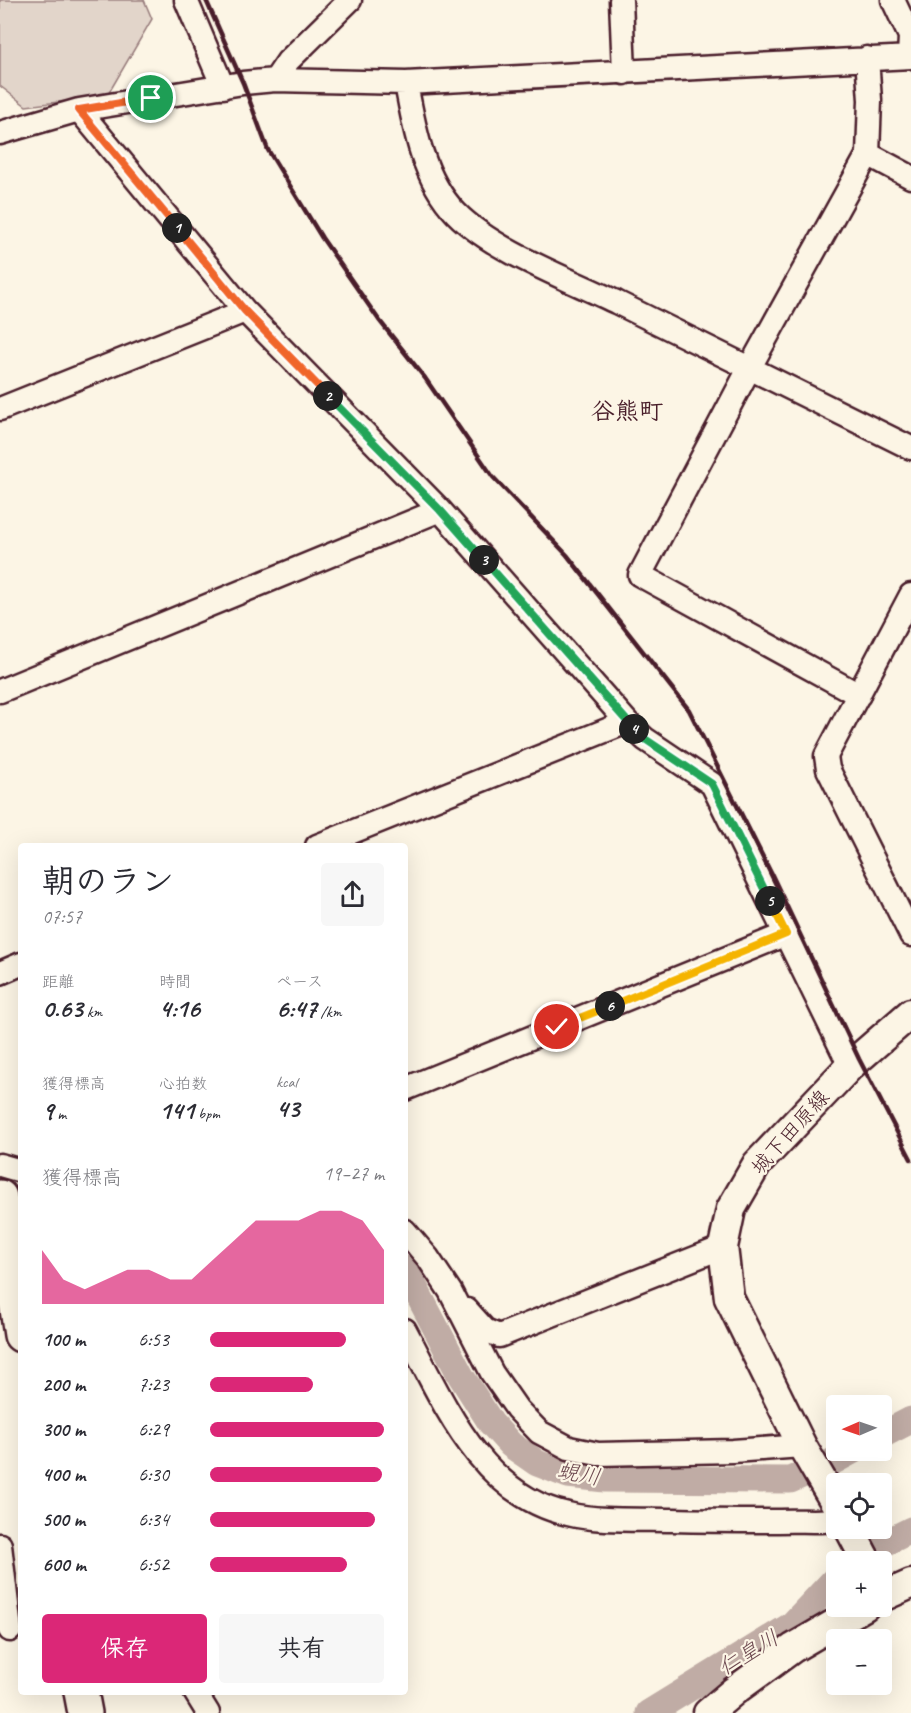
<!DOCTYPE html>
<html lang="ja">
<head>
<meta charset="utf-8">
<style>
  body { margin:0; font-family:Caveat,"Klee One",sans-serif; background:#f7f7f7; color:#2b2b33; height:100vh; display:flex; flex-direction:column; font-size:22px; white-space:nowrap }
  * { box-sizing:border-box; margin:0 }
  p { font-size:20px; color:#7c7c81 }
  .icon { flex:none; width:33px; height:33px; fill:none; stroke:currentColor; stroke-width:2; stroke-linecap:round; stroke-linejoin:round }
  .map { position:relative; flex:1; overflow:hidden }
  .side { position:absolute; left:18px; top:843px; width:390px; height:852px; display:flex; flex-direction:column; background:#fff; border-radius:6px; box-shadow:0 6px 24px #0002 }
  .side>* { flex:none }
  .needle { width:39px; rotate:268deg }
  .tools { position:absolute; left:826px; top:1395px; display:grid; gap:12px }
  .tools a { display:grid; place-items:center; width:66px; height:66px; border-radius:6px; background:#fff; box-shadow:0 6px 24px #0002; font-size:30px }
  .pin { position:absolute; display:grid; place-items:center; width:51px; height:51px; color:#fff; margin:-26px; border:3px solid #fff; border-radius:50%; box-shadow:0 2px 6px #0007 }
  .km { position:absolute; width:30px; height:30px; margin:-15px; border-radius:50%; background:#222; color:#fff; font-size:16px; line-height:30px; text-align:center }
  .round { display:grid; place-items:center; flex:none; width:63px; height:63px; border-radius:6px; background:#f7f7f7 }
  .summary { display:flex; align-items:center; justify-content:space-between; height:102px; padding:0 24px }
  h1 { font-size:33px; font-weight:700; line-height:45px }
  .stats { display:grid; grid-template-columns:repeat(3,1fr); gap:9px; height:102px; padding:6px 24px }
  .stats div { display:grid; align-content:center }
  .stats b { font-size:26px; font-weight:700 }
  .stats small { font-size:16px; font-weight:400 }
  .stats p { font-size:16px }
  .chart { height:168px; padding:12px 24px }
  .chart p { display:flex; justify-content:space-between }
  .chart svg { width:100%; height:108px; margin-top:6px; fill:#db2777; opacity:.7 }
  .primary-button { display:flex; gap:12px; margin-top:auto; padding:12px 24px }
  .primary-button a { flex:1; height:69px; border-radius:6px; background:#db2777; color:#fff; font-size:24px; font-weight:700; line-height:69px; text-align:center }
  .primary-button a+a { background:#f7f7f7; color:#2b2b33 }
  ul { padding:0 24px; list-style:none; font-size:20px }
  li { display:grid; grid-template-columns:96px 72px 1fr; align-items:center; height:45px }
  li i { height:15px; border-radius:8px; background:#db2777 }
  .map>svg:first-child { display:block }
  .green { fill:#e2d5ca; stroke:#967a7a; stroke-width:1.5 }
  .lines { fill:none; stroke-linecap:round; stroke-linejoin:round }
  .river { stroke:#c0aca5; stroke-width:27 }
  .minor-casing { stroke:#4a1f2b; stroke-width:27 }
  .major-casing { stroke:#4a1f2b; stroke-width:33 }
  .highway-casing { stroke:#4a1f2b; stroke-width:38 }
  .minor { stroke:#fcf5e5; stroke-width:22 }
  .major { stroke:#fcf5e5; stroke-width:28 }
  .highway { stroke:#fcf5e5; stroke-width:33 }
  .rail { stroke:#4a1f2b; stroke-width:4.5 }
  .split-1-casing { stroke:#fff; stroke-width:12 }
  .split-2-casing { stroke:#fff; stroke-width:12 }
  .split-3-casing { stroke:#fff; stroke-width:12 }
  .split-4-casing { stroke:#fff; stroke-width:12 }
  .split-5-casing { stroke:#fff; stroke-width:12 }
  .split-6-casing { stroke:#fff; stroke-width:12 }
  .split-7-casing { stroke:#fff; stroke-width:12 }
  .split-1 { stroke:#f0652b; stroke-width:8 }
  .split-2 { stroke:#f0652b; stroke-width:8 }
  .split-3 { stroke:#22a559; stroke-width:8 }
  .split-4 { stroke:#22a559; stroke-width:8 }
  .split-5 { stroke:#22a559; stroke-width:8 }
  .split-6 { stroke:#f5b400; stroke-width:8 }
  .split-7 { stroke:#f5b400; stroke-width:8 }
  .labels { text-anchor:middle; stroke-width:4.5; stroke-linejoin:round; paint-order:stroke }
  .street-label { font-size:21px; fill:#4a1f2b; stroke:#fcf5e5 }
  .water-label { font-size:22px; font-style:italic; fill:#6d4950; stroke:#fcf5e5 }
  .quarter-label { font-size:24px; font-weight:bold; fill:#4a1f2b; stroke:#fcf5e5 }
</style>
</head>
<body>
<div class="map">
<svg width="911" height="1713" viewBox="0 0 911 1713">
  <rect width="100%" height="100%" fill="#fcf5e5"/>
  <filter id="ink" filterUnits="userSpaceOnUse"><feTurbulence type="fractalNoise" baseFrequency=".0167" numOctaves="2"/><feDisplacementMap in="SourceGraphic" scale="12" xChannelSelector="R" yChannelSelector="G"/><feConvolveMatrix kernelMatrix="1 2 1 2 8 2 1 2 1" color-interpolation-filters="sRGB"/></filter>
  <g filter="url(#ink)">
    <path class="green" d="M 0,0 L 144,0 L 152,19 L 107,96 L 26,106 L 0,86 Z"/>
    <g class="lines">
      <path class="river" d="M 405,1269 L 461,1376 L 491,1423 L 511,1445 L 537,1463 L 568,1475 L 605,1479 L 790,1480 L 834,1461 L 854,1450
        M 882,1435 L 911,1420
        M 857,1562 L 879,1546 L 911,1530
        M 649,1713 L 792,1625 L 837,1577"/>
      <g class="minor-casing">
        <path id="minor" d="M 186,0 L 223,87
          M 621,0 L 624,73
          M 893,0 L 910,36 L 909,57
          M 275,80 L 288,61 L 350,0
          M 406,83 C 414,128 423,179 456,213 C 493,251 569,279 618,303 C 716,351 814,399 911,448
          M 79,110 L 245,311 L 440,510 L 627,722 L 645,739 L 712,784 L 850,1066
          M 0,133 L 79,110 L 243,83 L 275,80 L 406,83 L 911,57
          M 868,154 L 911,177
          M 0,409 L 245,311
          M 911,595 L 826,756 L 828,769 L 911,935
          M 0,691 L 440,510
          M 859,695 L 640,575 L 750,367 L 868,154 L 870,100 L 867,58
          M 317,846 L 627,722
          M 0,973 L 21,964
          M 405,1089 L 786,934
          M 0,1165 L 21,1171
          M 405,1231 L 428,1258 L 450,1291 L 492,1373 L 517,1409 L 539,1432 L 569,1448 L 598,1454 L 733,1451 L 802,1446
          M 467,1310 L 485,1330 L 499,1336 L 723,1247
          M 405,1330 C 443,1401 480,1495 568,1514 C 601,1522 639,1519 673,1520 C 708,1521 743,1521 778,1521 C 797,1520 818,1522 837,1520
          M 0,1545 L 10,1630
          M 195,1692 L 208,1713"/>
      </g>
      <g class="major-casing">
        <path id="major" d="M 837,1506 L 802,1446 L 729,1298 L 723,1247 L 731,1209 L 757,1164 L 850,1066 L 911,1013
          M 849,1528 L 867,1562
          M 882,1597 L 911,1584
          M 708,1713 L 734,1691 L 793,1648 L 865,1606"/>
      </g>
      <g class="highway-casing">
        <path id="highway" d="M 0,1197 L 21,1335
          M 81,1692 L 85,1713"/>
      </g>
      <use href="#minor" class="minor"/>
      <use href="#major" class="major"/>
      <use href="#highway" class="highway"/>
      <path class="rail" d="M 206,0 L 243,83 L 268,150 L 322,238 L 379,320 L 425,378 L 493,477 L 567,555 L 689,710 L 771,873 L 859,1059 L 911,1159"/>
    </g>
  </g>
  <g class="lines" filter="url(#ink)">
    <g class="split-1-casing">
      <path id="split-1" d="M 151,98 L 79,110 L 177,228"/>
    </g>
    <g class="split-2-casing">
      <path id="split-2" d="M 177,228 L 245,311 L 328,396"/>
    </g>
    <g class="split-3-casing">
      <path id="split-3" d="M 328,396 L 440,510 L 484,560"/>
    </g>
    <g class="split-4-casing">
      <path id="split-4" d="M 484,560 L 634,729"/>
    </g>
    <g class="split-5-casing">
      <path id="split-5" d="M 634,729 L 645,739 L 712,784 L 770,901"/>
    </g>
    <g class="split-6-casing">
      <path id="split-6" d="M 610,1006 L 786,934 L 770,901"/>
    </g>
    <g class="split-7-casing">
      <path id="split-7" d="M 557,1027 L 610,1006"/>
    </g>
    <use href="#split-1" class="split-1"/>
    <use href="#split-2" class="split-2"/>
    <use href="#split-3" class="split-3"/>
    <use href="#split-4" class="split-4"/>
    <use href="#split-5" class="split-5"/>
    <use href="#split-6" class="split-6"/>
    <use href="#split-7" class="split-7"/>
  </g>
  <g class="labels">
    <g class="street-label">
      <text transform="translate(790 1132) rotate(-48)" y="7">城下田原線</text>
    </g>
    <g class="water-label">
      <text transform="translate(579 1473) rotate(10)" y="8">蜆川</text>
      <text transform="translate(748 1652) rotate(-31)" y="8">仁皇川</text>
    </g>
    <g class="quarter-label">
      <text x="627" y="419">谷熊町</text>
    </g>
  </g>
</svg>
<div class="tools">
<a><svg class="needle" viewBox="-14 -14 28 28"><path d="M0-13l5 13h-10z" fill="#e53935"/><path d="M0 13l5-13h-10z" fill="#7c7c81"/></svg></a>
<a><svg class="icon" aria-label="locate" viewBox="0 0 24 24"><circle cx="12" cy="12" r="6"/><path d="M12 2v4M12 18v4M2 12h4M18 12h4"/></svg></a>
<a>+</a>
<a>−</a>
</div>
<div class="pin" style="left:151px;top:98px;background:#1e9e55"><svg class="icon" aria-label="arrive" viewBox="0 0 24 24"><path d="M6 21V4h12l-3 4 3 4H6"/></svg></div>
<div class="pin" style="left:557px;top:1027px;background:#d93025"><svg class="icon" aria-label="check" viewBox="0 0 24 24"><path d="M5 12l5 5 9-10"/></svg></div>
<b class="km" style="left:177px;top:228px">1</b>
<b class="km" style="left:328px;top:396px">2</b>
<b class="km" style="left:484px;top:560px">3</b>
<b class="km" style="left:634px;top:729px">4</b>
<b class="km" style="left:770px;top:901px">5</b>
<b class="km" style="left:610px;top:1006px">6</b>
<section class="side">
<div class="summary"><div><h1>朝のラン</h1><p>07:57</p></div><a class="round"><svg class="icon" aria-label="share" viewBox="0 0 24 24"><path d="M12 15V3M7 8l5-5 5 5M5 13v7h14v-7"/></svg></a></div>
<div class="stats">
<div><p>距離</p><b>0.63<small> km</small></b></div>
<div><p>時間</p><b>4:16</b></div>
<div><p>ペース</p><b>6:47<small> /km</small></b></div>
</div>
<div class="stats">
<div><p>獲得標高</p><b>9<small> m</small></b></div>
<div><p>心拍数</p><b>141<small> bpm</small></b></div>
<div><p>kcal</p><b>43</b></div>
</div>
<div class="chart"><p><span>獲得標高</span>19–27 m</p>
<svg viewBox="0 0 160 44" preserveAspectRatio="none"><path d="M0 44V22L10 34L20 38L30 34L40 30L50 30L60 34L70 34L80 26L90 18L100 10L110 10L120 10L130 6L140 6L150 10L160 22V44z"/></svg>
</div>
<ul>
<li><b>100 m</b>6:53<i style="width:78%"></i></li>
<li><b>200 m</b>7:23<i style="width:59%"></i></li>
<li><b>300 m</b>6:29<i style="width:100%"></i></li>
<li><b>400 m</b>6:30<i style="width:99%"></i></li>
<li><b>500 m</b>6:34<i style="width:95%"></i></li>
<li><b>600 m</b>6:52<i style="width:79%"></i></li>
</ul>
<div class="primary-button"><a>保存</a><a>共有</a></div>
</section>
</div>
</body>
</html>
